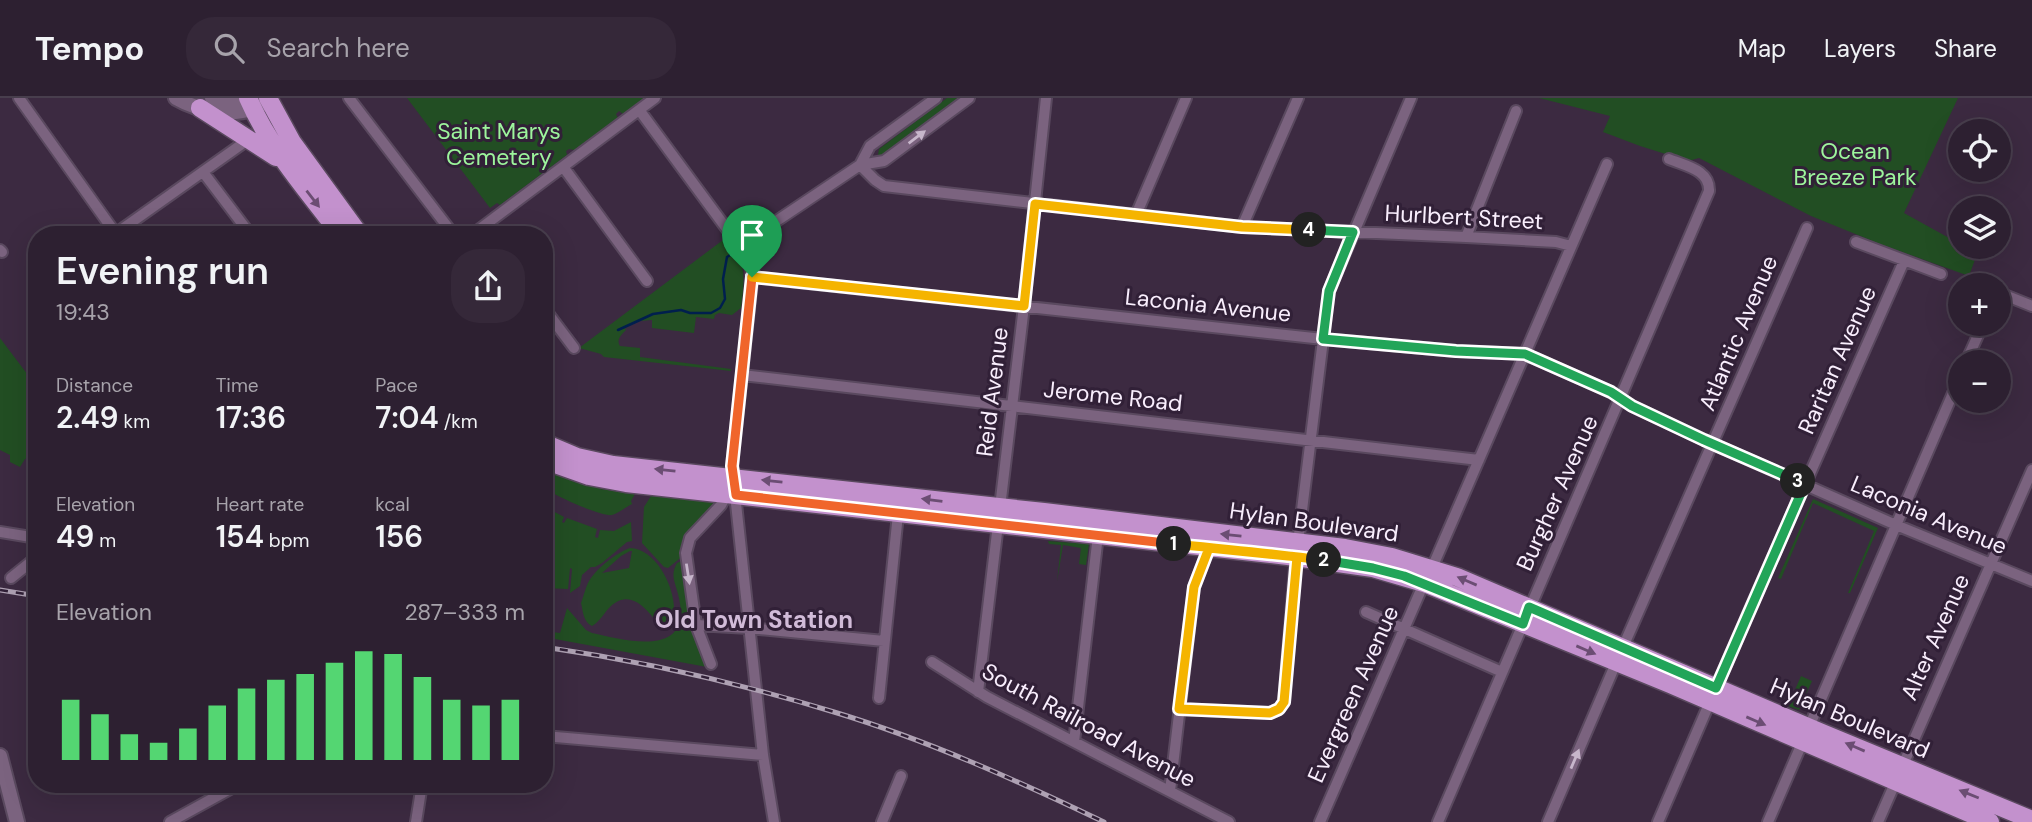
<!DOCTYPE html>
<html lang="en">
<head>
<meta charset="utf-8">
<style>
  body { margin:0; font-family:"DM Sans",sans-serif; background:#352839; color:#f1f3f6; height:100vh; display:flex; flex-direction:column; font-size:26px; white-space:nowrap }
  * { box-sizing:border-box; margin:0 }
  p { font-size:23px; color:#a7a3ab }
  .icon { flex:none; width:38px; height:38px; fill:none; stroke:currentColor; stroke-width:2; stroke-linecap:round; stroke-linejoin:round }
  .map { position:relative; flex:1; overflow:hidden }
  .sheet { position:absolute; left:28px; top:128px; width:525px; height:567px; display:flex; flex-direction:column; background:#2d2031; border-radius:28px; box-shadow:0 7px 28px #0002,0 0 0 2px #483e4d }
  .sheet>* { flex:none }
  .buttons { position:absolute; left:1948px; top:21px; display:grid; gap:14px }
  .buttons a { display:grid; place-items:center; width:63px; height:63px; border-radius:50%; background:#2d2031; box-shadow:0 7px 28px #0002,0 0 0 2px #483e4d; font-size:35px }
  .pin { position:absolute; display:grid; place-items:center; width:60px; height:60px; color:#fff; margin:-72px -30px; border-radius:50% 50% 50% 0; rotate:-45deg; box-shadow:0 0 7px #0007 }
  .pin .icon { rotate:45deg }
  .km { position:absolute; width:35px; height:35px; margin:-18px; border-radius:50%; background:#222; color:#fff; font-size:19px; line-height:35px; text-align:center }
  .round { display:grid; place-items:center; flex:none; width:74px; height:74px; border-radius:28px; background:#352839 }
  .summary { display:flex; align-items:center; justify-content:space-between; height:119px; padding:0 28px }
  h1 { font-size:38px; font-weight:600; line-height:52px }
  .stats { display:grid; grid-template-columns:repeat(3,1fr); gap:10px; height:119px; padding:7px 28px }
  .stats div { display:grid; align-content:center }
  .stats b { font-size:30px; font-weight:600 }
  .stats small { font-size:19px; font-weight:400 }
  .stats p { font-size:19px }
  .chart { height:196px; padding:14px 28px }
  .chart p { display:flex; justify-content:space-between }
  .chart svg { width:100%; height:126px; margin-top:7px; stroke:#54d672; stroke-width:6 }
  header { display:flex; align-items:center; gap:42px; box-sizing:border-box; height:98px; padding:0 35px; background:#2d2031; border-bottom:2px solid #483e4d }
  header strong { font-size:33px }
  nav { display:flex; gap:38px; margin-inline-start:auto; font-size:24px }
  .search { width:490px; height:63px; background:#352839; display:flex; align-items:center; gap:18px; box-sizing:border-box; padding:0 24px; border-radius:28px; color:#a7a3ab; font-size:26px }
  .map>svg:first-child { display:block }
  .green { fill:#224e23; fill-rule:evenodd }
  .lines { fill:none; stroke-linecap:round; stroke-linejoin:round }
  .stream { stroke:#001f4e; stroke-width:2.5 }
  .minor-casing { stroke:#5a495f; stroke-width:14 }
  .tertiary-casing { stroke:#5a495f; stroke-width:18 }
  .primary-casing { stroke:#5a495f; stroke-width:21 }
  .minor { stroke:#7b637f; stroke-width:10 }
  .tertiary { stroke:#7b637f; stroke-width:14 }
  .primary { stroke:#c391cd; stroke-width:18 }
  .rail-casing { stroke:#aea1b3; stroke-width:5 }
  .rail { stroke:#312037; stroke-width:2.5; stroke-dasharray:8; stroke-linecap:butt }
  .oneway { fill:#c7b6cb }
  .oneway2 { fill:#6b4d73 }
  .split-1-casing { stroke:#fff; stroke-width:14 }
  .split-2-casing { stroke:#fff; stroke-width:14 }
  .split-3-casing { stroke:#fff; stroke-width:14 }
  .split-4-casing { stroke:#fff; stroke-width:14 }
  .split-5-casing { stroke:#fff; stroke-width:14 }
  .split-1 { stroke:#f0652b; stroke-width:9 }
  .split-2 { stroke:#f5b400; stroke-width:9 }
  .split-3 { stroke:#22a559; stroke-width:9 }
  .split-4 { stroke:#22a559; stroke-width:9 }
  .split-5 { stroke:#f5b400; stroke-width:9 }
  .labels { text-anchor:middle; stroke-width:6; stroke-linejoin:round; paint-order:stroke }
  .park-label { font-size:23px; fill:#9df59c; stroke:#312037 }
  .street-label { font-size:23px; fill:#f9eefd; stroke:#312037 }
  .neighbourhood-label { font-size:24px; font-weight:bold; fill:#d1bbd8; stroke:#312037 }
</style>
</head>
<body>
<header>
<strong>Tempo</strong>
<div class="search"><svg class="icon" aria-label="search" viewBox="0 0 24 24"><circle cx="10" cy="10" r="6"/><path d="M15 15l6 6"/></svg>Search here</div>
<nav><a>Map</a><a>Layers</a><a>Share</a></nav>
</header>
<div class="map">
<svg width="2032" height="724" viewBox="0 0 2032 724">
  <rect width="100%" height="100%" fill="#3c2a41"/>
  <path class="green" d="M 407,0 L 645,0 L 623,16 L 619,13 L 616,16 L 618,20 L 574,52 L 569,51 L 566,53 L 567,57 L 500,107 L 497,105 L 490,110 Z
    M 947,0 L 960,0 L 883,57 L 878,57 L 879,51 Z
    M 1539,0 L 1958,0 L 1904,115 L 1960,146 L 1960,149 L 1965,149 L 1977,156 L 1969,178 L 1880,146 L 1811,118 L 1699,60 L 1688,63 L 1640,48 L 1603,34 L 1610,18 Z
    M 723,142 L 733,154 L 733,157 L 737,157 C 747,172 743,192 741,210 L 732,217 L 719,215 L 715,217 L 714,221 L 696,219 L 694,235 L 652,230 L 652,222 L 640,223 L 624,229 L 626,232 C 621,237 616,242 620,248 L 640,250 L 640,259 L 731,271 L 731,273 L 604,259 L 601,256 L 579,250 Z
    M 0,240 L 37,289 L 37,360 L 35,358 L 25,361 L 20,369 L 10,364 L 10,357 L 0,352 Z
    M 544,372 L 601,391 L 635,396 L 631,403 L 632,406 C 626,409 619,415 612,417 C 601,419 554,397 544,390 Z
    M 651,398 L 715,404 L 717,408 L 684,457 L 668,470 L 664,469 L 642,445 L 644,409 Z
    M 1813,401 L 1878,430 L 1850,495 L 1848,495 L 1874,433 L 1813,405 L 1781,481 L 1778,480 Z
    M 544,408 L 548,411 L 545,418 L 546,419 L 551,412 L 564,419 L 562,424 L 564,425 L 567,420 L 597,431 L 595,439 L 598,440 L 600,432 L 614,433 L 631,424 L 632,443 L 627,444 L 602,465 L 595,469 L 591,469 L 582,477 L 580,488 L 570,495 L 572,471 L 570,470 L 568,491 L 544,490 L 544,486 L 547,483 L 546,479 L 550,463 L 548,462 L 544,474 Z
    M 1048,443 L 1089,446 L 1086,467 L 1079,466 L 1081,450 L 1063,447 L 1057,484 L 1061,447 L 1049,446 Z
    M 630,450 C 661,451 684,506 670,531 L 664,533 C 651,518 634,488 611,508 C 604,514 601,523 592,528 C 583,524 583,513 581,505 C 584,497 586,488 589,483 C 597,470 616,455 630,450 ZM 630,453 L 632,453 L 629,470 L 602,475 L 621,458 Z
    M 684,462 L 707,569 L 544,539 L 544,533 L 560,535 L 567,510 L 586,532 L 592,535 C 628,543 695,561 678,496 C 675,484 670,477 677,465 Z
    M 1801,578 L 1812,583 L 1799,612 L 1788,608 Z"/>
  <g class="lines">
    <path class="stream" d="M 618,232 L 653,216 L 681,212 L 690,215 L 711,215 L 720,210 L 725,201 L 723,181 L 727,159 L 732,156"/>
    <g class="minor-casing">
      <path id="minor" d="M 19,0 L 116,136
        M 349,0 L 453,136
        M 640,13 L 746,157 L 751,168 L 752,184 L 732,368 L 763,657 L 774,724
        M 860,67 L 875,82 L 884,88 L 1242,129 L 1466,139 L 1556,144 L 1571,148
        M 860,67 L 870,48 L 936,0
        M 564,70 L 647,183
        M 203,74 L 250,136
        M 1136,117 L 1186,0
        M 1242,129 L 1298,0
        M 115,136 L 242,46 L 248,40
        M 473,136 L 655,0
        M 1466,139 L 1516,13
        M 1856,144 L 1941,176
        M 741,150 L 778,122 L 860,67 L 884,63 L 969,0
        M 0,152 L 2,154
        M 752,179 L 1323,241 L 1456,253 L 1525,256 L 1611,294 L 1632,308 L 1713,346 L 1896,427 L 2032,483
        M 37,193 L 37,199
        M 1998,208 L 2007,198 L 2032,208
        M 544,210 L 574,250
        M 1966,264 L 1983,226
        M 742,277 L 1479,362
        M 35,368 L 37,371
        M 0,434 L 37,440
        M 1432,470 L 1607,66
        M 11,480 L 37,459
        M 1366,514 L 1502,574
        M 696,527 L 749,530 L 884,543
        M 1623,549 L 1807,130
        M 932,564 L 987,599 L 1229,724
        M 711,566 L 696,527 L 686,455 L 690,440 L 721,407 L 727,396
        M 978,594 L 1024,208 L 1046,0
        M 879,600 L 898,416
        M 1179,611 L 1270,615 L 1279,611 L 1284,604 L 1295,469 L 1329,193 L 1411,0
        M 544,638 L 763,657
        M 1074,644 L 1098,437
        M 1170,693 L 1194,489 L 1209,450
        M 170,724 L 239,686
        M 416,724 L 422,686
        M 882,724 L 901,678
        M 1320,724 L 1424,485
        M 1438,724 L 1709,93 C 1710,72 1686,68 1669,61
        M 1548,724 L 1616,565
        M 1658,724 L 1754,502 L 1904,163
        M 1768,724 L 1960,279
        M 1878,724 L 2032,372"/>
    </g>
    <g class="tertiary-casing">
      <path id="tertiary" d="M 176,0 C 200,14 236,20 261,7
        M 212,0 L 259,3
        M 0,658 L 17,724"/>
    </g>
    <g class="primary-casing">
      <path id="primary" d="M 248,0 C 270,51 307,92 340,136
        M 268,0 L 292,44 L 359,136
        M 200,10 L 276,59
        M 544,345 L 577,359 L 613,367 L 1044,414 L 1345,450 L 1392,459 L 1457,479 L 1822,635 L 2032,722
        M 544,362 L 589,378 L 626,385 L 1288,458 L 1373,470 L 1424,485 L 1670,586 L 1990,724"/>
    </g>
    <use href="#minor" class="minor"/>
    <use href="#tertiary" class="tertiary"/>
    <use href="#primary" class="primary"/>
    <g class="rail-casing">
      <path id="rail" d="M 0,492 L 37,498
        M 544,549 C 642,563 739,585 834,614 C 927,642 1016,682 1104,724"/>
    </g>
    <use href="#rail" class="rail"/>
  </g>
  <defs><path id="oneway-solid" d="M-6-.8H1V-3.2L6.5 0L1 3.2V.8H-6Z" transform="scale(1.75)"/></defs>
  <g class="oneway">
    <use href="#oneway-solid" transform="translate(917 39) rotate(-37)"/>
    <use href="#oneway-solid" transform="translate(688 476) rotate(81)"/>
    <use href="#oneway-solid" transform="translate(1575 661) rotate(-67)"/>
  </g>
  <g class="oneway2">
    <use href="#oneway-solid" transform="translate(313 101) rotate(52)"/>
    <use href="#oneway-solid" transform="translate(665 372) rotate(-174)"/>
    <use href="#oneway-solid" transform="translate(772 383) rotate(-174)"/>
    <use href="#oneway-solid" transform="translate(932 402) rotate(-173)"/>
    <use href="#oneway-solid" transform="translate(1231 437) rotate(-174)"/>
    <use href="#oneway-solid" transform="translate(1467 483) rotate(-157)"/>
    <use href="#oneway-solid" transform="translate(1586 552) rotate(23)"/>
    <use href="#oneway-solid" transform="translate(1756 623) rotate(23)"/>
    <use href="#oneway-solid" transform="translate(1855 649) rotate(-157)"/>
    <use href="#oneway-solid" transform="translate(1969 696) rotate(-158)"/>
  </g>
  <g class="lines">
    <g class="split-1-casing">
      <path id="split-1" d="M 752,179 L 732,368 L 736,397 L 1174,446"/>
    </g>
    <g class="split-2-casing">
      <path id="split-2" d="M 1174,446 C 1215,450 1256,454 1297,459 L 1284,604 L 1279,611 L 1270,615 L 1179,611 L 1194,489 L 1209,450 L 1288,458 C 1300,459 1312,461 1324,462"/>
    </g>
    <g class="split-3-casing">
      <path id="split-3" d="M 1324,462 L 1373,470 L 1404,478 L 1523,526 L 1529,509 L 1716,590 L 1805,386 L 1798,383"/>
    </g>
    <g class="split-4-casing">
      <path id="split-4" d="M 1309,132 L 1353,134 L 1329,193 L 1323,241 L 1456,253 L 1525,256 L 1611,294 L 1632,308 L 1704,342 L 1798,383"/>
    </g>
    <g class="split-5-casing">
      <path id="split-5" d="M 752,179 L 1024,208 L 1035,106 L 1242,129 L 1309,132"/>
    </g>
    <use href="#split-1" class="split-1"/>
    <use href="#split-2" class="split-2"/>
    <use href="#split-3" class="split-3"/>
    <use href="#split-4" class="split-4"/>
    <use href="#split-5" class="split-5"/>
  </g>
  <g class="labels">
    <g class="park-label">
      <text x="499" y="41">Saint Marys<tspan x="499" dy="26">Cemetery</tspan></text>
      <text x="1855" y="61">Ocean<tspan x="1855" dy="26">Breeze Park</tspan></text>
    </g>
    <g class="street-label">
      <text transform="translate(1464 119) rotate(3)" y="8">Hurlbert Street</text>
      <text transform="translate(1208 207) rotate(6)" y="8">Laconia Avenue</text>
      <text transform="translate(1738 235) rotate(-67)" y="8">Atlantic Avenue</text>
      <text transform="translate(1837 262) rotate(-66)" y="8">Raritan Avenue</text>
      <text transform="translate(992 294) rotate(-83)" y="8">Reid Avenue</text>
      <text transform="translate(1113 298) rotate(6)" y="8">Jerome Road</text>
      <text transform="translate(1557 395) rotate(-66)" y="8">Burgher Avenue</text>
      <text transform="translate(1929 417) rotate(23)" y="8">Laconia Avenue</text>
      <text transform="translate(1314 424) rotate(8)" y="8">Hylan Boulevard</text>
      <text transform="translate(1935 539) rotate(-66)" y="8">Alter Avenue</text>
      <text transform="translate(1353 596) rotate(-66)" y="8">Evergreen Avenue</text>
      <text transform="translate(1850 620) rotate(23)" y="8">Hylan Boulevard</text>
      <text transform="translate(1089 627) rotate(28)" y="8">South Railroad Avenue</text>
    </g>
    <g class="neighbourhood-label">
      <text x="754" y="530">Old Town Station</text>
    </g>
  </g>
</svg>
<div class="buttons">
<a><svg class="icon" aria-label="locate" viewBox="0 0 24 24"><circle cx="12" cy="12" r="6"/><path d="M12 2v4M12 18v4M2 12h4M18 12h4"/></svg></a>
<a><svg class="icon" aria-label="layers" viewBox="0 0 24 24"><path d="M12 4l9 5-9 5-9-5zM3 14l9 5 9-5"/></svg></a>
<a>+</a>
<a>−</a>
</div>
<div class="pin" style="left:752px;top:179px;background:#1e9e55"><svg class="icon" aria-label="arrive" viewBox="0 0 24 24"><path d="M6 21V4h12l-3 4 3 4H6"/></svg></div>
<b class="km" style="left:1174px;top:446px">1</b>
<b class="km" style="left:1324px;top:462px">2</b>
<b class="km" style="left:1798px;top:383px">3</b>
<b class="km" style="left:1309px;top:132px">4</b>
<section class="sheet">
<div class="summary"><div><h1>Evening run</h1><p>19:43</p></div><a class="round"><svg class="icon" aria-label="share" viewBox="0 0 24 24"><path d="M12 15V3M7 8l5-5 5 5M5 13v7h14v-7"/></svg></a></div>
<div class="stats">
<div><p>Distance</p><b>2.49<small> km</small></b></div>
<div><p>Time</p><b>17:36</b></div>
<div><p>Pace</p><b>7:04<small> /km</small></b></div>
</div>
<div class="stats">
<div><p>Elevation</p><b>49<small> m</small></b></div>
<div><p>Heart rate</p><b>154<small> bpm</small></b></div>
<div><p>kcal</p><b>156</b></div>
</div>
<div class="chart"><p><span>Elevation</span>287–333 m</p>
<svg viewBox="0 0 160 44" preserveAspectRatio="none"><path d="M5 44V23M15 44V28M25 44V35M35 44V38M45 44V33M55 44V25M65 44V19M75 44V16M85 44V14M95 44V10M105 44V6M115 44V7M125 44V15M135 44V23M145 44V25M155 44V23"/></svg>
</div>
</section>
</div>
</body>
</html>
